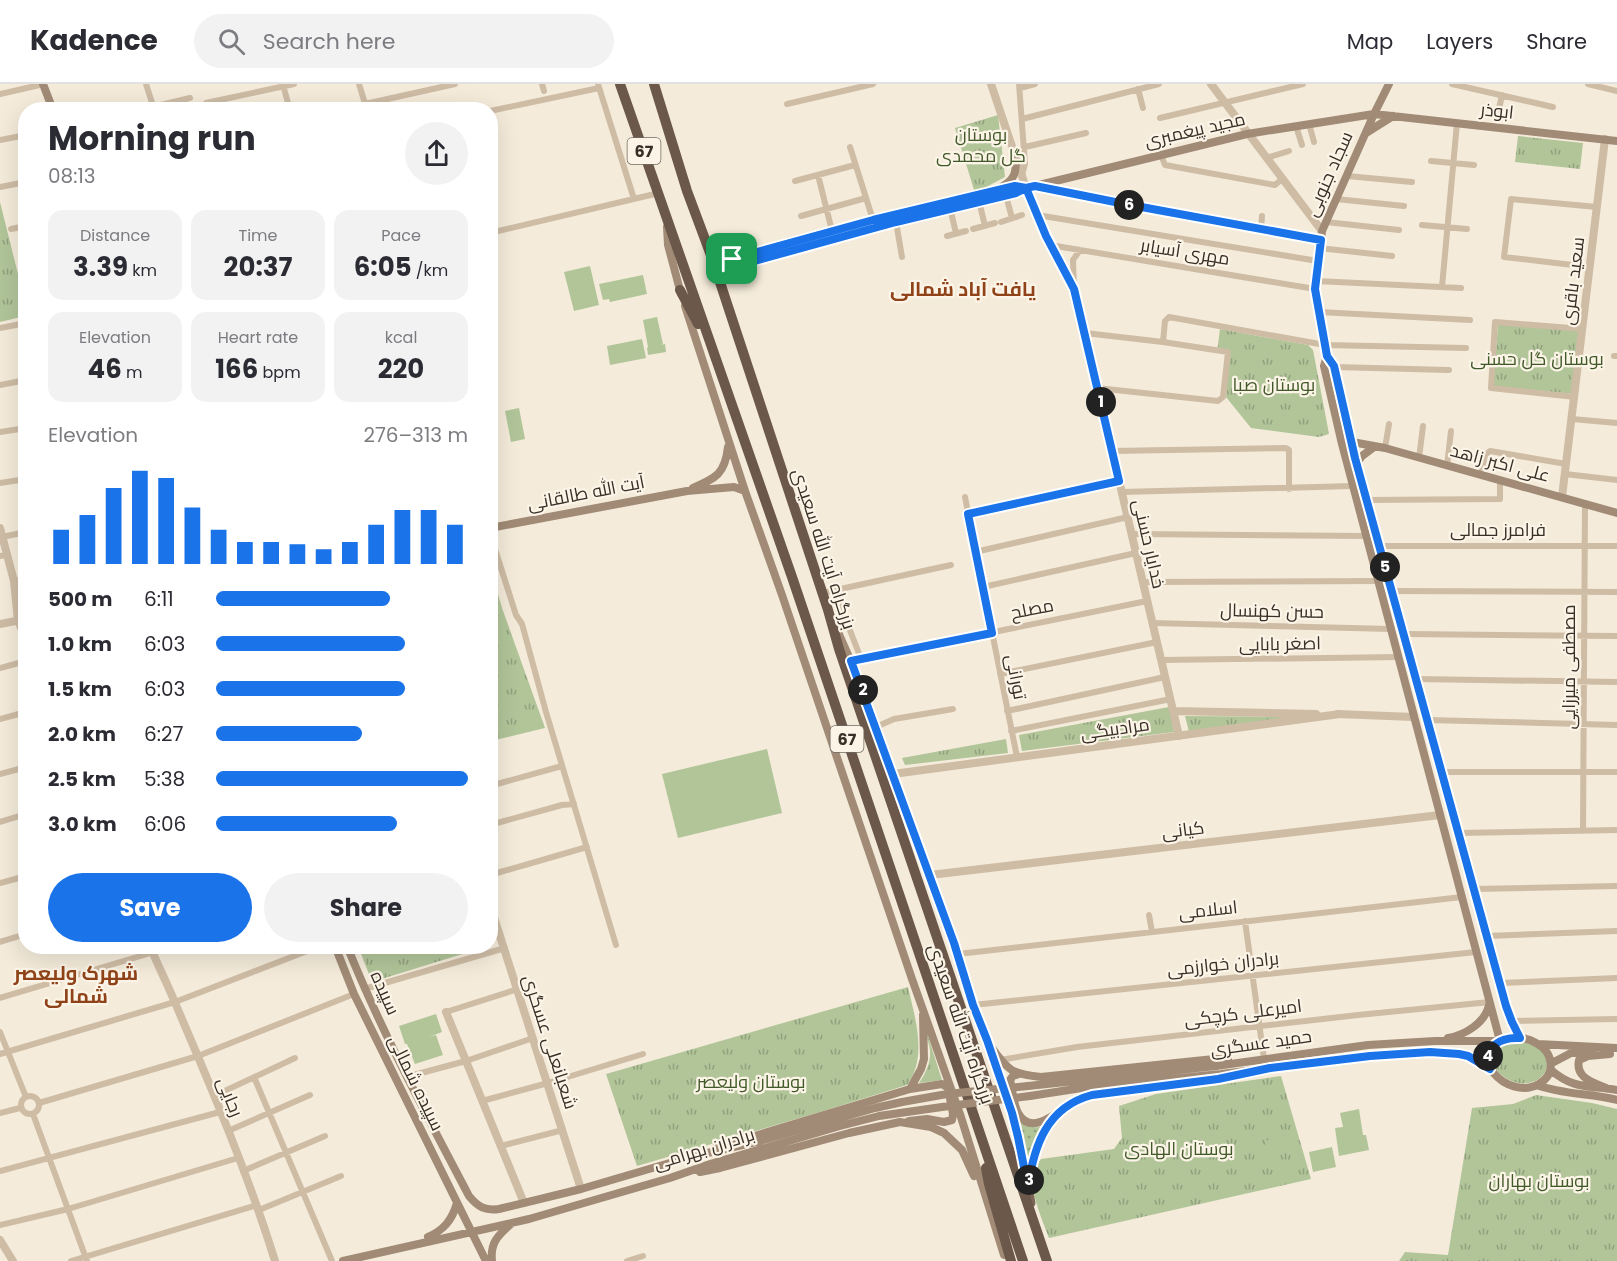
<!DOCTYPE html>
<html lang="en">
<head>
<meta charset="utf-8">
<style>
  body { margin:0; font-family:Poppins,Cairo,sans-serif; background:#f2f2f3; color:#2b2b33; height:100vh; display:flex; flex-direction:column; font-size:22px; white-space:nowrap }
  * { box-sizing:border-box; margin:0 }
  p { font-size:20px; color:#7c7c81 }
  .icon { flex:none; width:33px; height:33px; fill:none; stroke:currentColor; stroke-width:2; stroke-linecap:round; stroke-linejoin:round }
  .map { position:relative; flex:1; overflow:hidden }
  .panel { position:absolute; left:18px; top:18px; width:480px; height:852px; display:flex; flex-direction:column; background:#fff; border-radius:24px; box-shadow:0 6px 24px #0002 }
  .panel>* { flex:none }
  .pin { position:absolute; display:grid; place-items:center; width:51px; height:51px; color:#fff; margin:-26px; border-radius:12px; box-shadow:0 3px 9px #0006 }
  .km { position:absolute; width:30px; height:30px; margin:-15px; border-radius:50%; background:#222; color:#fff; font-size:16px; line-height:30px; text-align:center }
  .round { display:grid; place-items:center; flex:none; width:63px; height:63px; border-radius:32px; background:#f2f2f3 }
  .headline { display:flex; align-items:center; justify-content:space-between; height:102px; padding:0 30px }
  h1 { font-size:33px; font-weight:700; line-height:45px }
  .figures { display:grid; grid-template-columns:repeat(3,1fr); gap:9px; height:102px; padding:6px 30px }
  .figures div { display:grid; align-content:center; border-radius:15px; background:#f2f2f3; text-align:center }
  .figures b { font-size:26px; font-weight:700 }
  .figures small { font-size:16px; font-weight:400 }
  .figures p { font-size:16px }
  .chart { height:168px; padding:12px 30px }
  .chart p { display:flex; justify-content:space-between }
  .chart svg { width:100%; height:108px; margin-top:6px; stroke:#1a73e8; stroke-width:6 }
  .button { display:flex; gap:12px; margin-top:auto; padding:12px 30px }
  .button a { flex:1; height:69px; border-radius:36px; background:#1a73e8; color:#fff; font-size:24px; font-weight:700; line-height:69px; text-align:center }
  .button a+a { background:#f2f2f3; color:#2b2b33 }
  ul { padding:0 30px; list-style:none; font-size:20px }
  li { display:grid; grid-template-columns:96px 72px 1fr; align-items:center; height:45px }
  li i { height:15px; border-radius:8px; background:#1a73e8 }
  header { display:flex; align-items:center; gap:36px; box-sizing:border-box; height:84px; padding:0 30px; background:#fff; border-bottom:2px solid #e1e1e2 }
  header strong { font-size:28px }
  nav { display:flex; gap:33px; margin-inline-start:auto; font-size:21px }
  .search { width:420px; height:54px; background:#f2f2f3; display:flex; align-items:center; gap:15px; box-sizing:border-box; padding:0 21px; border-radius:33px; color:#7c7c81; font-size:22px }
  .map>svg:first-child { display:block }
  .grass { fill:url(#grass-tufts) }
  .garden { fill:url(#garden-dots) }
  .pitch { fill:#b1c599 }
  .lines { fill:none; stroke-linecap:round; stroke-linejoin:round }
  .minor { stroke:#cebca5; stroke-width:6 }
  .tertiary { stroke:#cebca5; stroke-width:8 }
  .secondary { stroke:#a18b76; stroke-width:8 }
  .primary { stroke:#7c6756; stroke-width:9 }
  .trunk { stroke:#6b584a; stroke-width:10 }
  .secondary-bridge { stroke:#a18b76; stroke-width:8 }
  .route-casing { stroke:#fff; stroke-width:12 }
  .route { stroke:#1a73e8; stroke-width:8 }
  .labels { text-anchor:middle; stroke-width:4.5; stroke-linejoin:round; paint-order:stroke }
  .shield { fill:#fbf4e7; stroke:#726a61; stroke-width:1.5 }
  .shield-label { font-size:16px; font-weight:bold; fill:#382f27 }
  .street-label { font-size:18px; fill:#382f27; stroke:#fbf4e7 }
  .park-label { font-size:18px; fill:#415928; stroke:#fbf4e7 }
  .neighbourhood-label { font-size:20px; font-weight:bold; fill:#904318; stroke:#fbf4e7 }
</style>
</head>
<body>
<header>
<strong>Kadence</strong>
<div class="search"><svg class="icon" aria-label="search" viewBox="0 0 24 24"><circle cx="10" cy="10" r="6"/><path d="M15 15l6 6"/></svg>Search here</div>
<nav><a>Map</a><a>Layers</a><a>Share</a></nav>
</header>
<div class="map">
<svg width="1617" height="1177" viewBox="0 0 1617 1177">
  <defs>
    <pattern id="grass-tufts" width="24" height="20" patternUnits="userSpaceOnUse" patternTransform="scale(1.5)"><rect width="24" height="20" fill="#b1c599"/><path d="M3 7l-1-3M5 7V3M7 7l1-3M15 17l-1-3M17 17v-4M19 17l1-3" fill="none" stroke="#91a07d"/></pattern>
    <pattern id="garden-dots" width="8" height="8" patternUnits="userSpaceOnUse" patternTransform="scale(1.5)"><rect width="8" height="8" fill="#b1c599"/><path d="M2 2h.1M6 6h.1" fill="none" stroke="#91a07d" stroke-width="1.8" stroke-linecap="round"/></pattern>
  </defs>
  <rect width="100%" height="100%" fill="#f4ebda"/>
  <path class="grass" d="M 998,31 L 1005,93 L 975,109 L 955,44 Z
    M 1518,52 L 1583,59 L 1580,85 L 1515,78 Z
    M 0,118 L 26,222 L 25,232 L 0,238 Z
    M 1498,240 L 1580,247 L 1573,310 L 1493,302 Z
    M 1220,245 L 1308,261 L 1313,266 L 1329,350 L 1319,353 L 1251,344 L 1226,313 L 1229,271 L 1217,268 Z
    M 491,485 L 502,524 L 545,644 L 491,657 Z
    M 1169,623 L 1174,648 L 1022,667 L 1019,651 Z
    M 1185,632 L 1300,633 L 1189,648 Z
    M 1006,655 L 1008,669 L 905,681 L 902,674 Z
    M 374,863 L 374,862 L 485,863 L 372,898 L 360,867 Z
    M 908,903 C 915,934 928,973 907,1001 L 820,1028 L 637,1082 L 606,990 Z
    M 926,946 L 942,996 L 919,999 C 926,989 931,978 930,966 C 929,959 926,952 926,946 Z
    M 1518,957 C 1531,959 1549,966 1547,982 C 1546,988 1544,990 1540,994 C 1511,1016 1461,964 1518,957 Z
    M 1281,992 L 1311,1095 L 1049,1154 C 1043,1138 1026,1099 1034,1082 C 1035,1081 1040,1077 1041,1075 L 1114,1065 L 1122,1054 L 1119,1022 L 1156,1010 Z
    M 1536,1011 L 1592,1019 L 1617,1025 L 1617,1177 L 1399,1177 L 1405,1168 L 1448,1171 L 1472,1024 L 1513,1020 Z"/>
  <path class="garden" d="M 1015,1032 C 1023,1043 1033,1045 1045,1042 L 1027,1086 L 1023,1055 Z"/>
  <path class="pitch" d="M 590,182 L 599,221 L 574,227 L 564,188 Z
    M 643,191 L 647,210 L 610,218 L 609,215 L 603,216 L 599,200 Z
    M 657,233 L 663,260 L 660,261 L 665,260 L 666,268 L 648,271 L 647,264 L 648,263 L 643,236 Z
    M 642,255 L 646,274 L 610,281 L 607,262 Z
    M 519,324 L 525,355 L 511,358 L 505,327 Z
    M 767,665 L 782,729 L 678,754 L 662,690 Z
    M 436,930 L 442,948 L 429,953 L 436,951 L 443,971 L 415,980 L 407,960 L 405,960 L 399,942 Z
    M 1359,1025 L 1363,1051 L 1366,1051 L 1369,1066 L 1339,1072 L 1335,1044 L 1343,1043 L 1340,1029 Z
    M 1293,1050 L 1296,1066 L 1268,1073 L 1265,1057 Z
    M 1332,1063 L 1336,1083 L 1313,1088 L 1309,1068 Z"/>
  <g class="lines">
    <path class="minor" d="M 146,0 L 154,25
      M 359,0 L 367,26
      M 542,0 L 544,7
      M 598,0 L 634,115
      M 1019,0 L 1025,80 L 1022,91
      M 1452,0 L 1553,23
      M 1588,0 L 1617,7
      M 283,1 L 290,26
      M 1020,4 L 1035,0
      M 1138,5 L 1143,24
      M 0,10 L 44,0
      M 206,19 L 294,0
      M 365,20 L 455,0
      M 787,20 L 873,0
      M 140,26 L 190,14
      M 490,27 L 599,4
      M 1160,34 L 1303,0
      M 1497,34 L 1502,11
      M 1022,35 L 1159,0
      M 1309,40 L 1314,58
      M 1296,42 L 1302,61
      M 0,56 L 26,51
      M 850,63 L 873,136
      M 1025,63 L 1086,49
      M 1161,71 L 1165,81 L 1275,101 L 1282,95
      M 1266,74 L 1289,67
      M 1431,77 L 1474,81
      M 818,91 L 832,147
      M 1347,92 L 1412,98
      M 795,97 L 855,81
      M 1039,102 L 1125,120 L 1321,156
      M 0,103 L 26,98
      M 1006,112 L 1012,134
      M 1336,115 L 1404,122
      M 979,117 L 985,142
      M 1125,120 L 1127,109
      M 950,124 L 956,149
      M 1037,131 L 1318,177
      M 801,132 L 866,114
      M 896,138 L 902,173
      M 1001,138 L 1022,131
      M 1326,138 L 1399,146
      M 1422,141 L 1467,145
      M 11,145 L 26,142
      M 973,145 L 995,139
      M 1261,145 L 1262,132
      M 490,149 L 659,109
      M 947,152 L 966,147
      M 1050,161 L 1315,205
      M 1319,164 L 1392,172
      M 1590,183 L 1504,173 L 1511,115 L 1597,123
      M 1316,197 L 1461,204
      M 1442,203 L 1457,39
      M 1074,204 L 1073,176 L 1080,166
      M 1319,228 L 1470,236
      M 0,244 L 26,239
      M 1085,249 L 1163,258 L 1228,268 L 1223,313 L 1218,317 L 1097,304
      M 1163,258 L 1165,237 L 1169,233 L 1325,261 L 1466,264
      M 1614,272 L 1617,272
      M 1334,283 L 1449,286
      M 0,301 L 26,296
      M 1575,313 L 1491,304 L 1495,238 L 1583,245
      M 1572,335 L 1617,339
      M 0,348 L 26,344
      M 1385,364 L 1389,340
      M 1112,367 L 1286,364 L 1289,366 L 1289,405
      M 1419,374 L 1423,342
      M 1447,382 L 1451,347
      M 1565,390 L 1617,396
      M 1481,391 L 1485,371 L 1490,367 L 1566,380
      M 0,399 L 26,395
      M 1122,408 L 1353,402
      M 965,413 L 1017,673
      M 1367,416 L 1500,415 L 1500,396
      M 968,430 L 1119,397
      M 490,437 L 492,443 L 493,459 L 516,531 L 522,540 L 546,628 L 616,861
      M 1132,450 L 1366,452
      M 2,453 L 26,448
      M 1380,462 L 1617,462
      M 975,468 L 1128,433
      M 0,472 L 6,471
      M 14,497 L 26,495
      M 1143,498 L 1378,497
      M 983,503 L 1136,469
      M 835,507 L 861,575
      M 1392,507 L 1617,508
      M 822,509 L 951,481
      M 1153,539 L 1391,545
      M 1404,550 L 1617,552
      M 1161,576 L 1399,573
      M 851,577 L 1147,517
      M 0,584 L 26,577
      M 1000,590 L 1157,558
      M 1416,595 L 1617,598
      M 1007,627 L 1165,593
      M 0,635 L 26,628
      M 1428,636 L 1617,641
      M 876,643 L 894,635 L 953,625
      M 1011,647 L 1171,615
      M 1442,688 L 1617,688
      M 0,690 L 26,683
      M 490,702 L 562,682
      M 0,738 L 26,730
      M 490,741 L 562,721 L 574,720
      M 1583,747 L 1585,420
      M 1459,749 L 1617,746
      M 490,791 L 587,763
      M 0,799 L 26,792
      M 1474,805 L 1617,802
      M 1149,831 L 1152,848
      M 1245,837 L 1264,975
      M 1487,852 L 1617,847
      M 0,858 L 26,850
      M 958,870 L 1462,813
      M 1500,899 L 1617,894
      M 364,905 L 505,864
      M 0,914 L 174,862
      M 973,921 L 1476,868
      M 446,928 L 518,905
      M 1512,937 L 1617,935
      M 0,948 L 26,1013
      M 0,970 L 175,918 L 320,862
      M 1000,976 L 1077,963 L 1358,931 L 1490,918
      M 254,993 L 332,1177
      M 406,993 L 466,977 L 533,954
      M21 1021a9 9 0 1 1 18 0a9 9 0 1 1-18 0Z
      M 214,1012 L 295,974
      M 482,1017 L 548,999 L 643,970
      M 39,1019 L 198,972 L 354,910
      M 0,1029 L 20,1024
      M 33,1030 L 87,1177
      M 228,1047 L 310,1011
      M 501,1062 L 563,1046
      M 0,1087 L 220,1028
      M 243,1087 L 325,1052
      M 259,1126 L 341,1092
      M 0,1141 L 68,1125 L 238,1074
      M 71,1177 L 257,1121
      M 627,1177 L 643,1172"/>
    <path class="tertiary" d="M 991,0 L 1026,104 L 1046,152 L 1074,205 L 1179,652
      M 1211,0 L 1322,147
      M 1562,413 L 1605,55
      M 0,444 L 14,497 L 18,537 L 26,555
      M 0,540 L 26,535
      M 1173,627 L 1316,630
      M 1337,630 L 1414,633
      M 893,690 L 1340,630
      M 930,791 L 1440,731
      M 490,821 L 581,1105
      M 150,862 C 158,882 168,901 176,921 C 212,1005 248,1090 275,1177
      M 446,928 L 524,1119
      M 0,1156 L 13,1177"/>
    <path class="secondary" d="M 43,0 L 53,26
      M 1366,49 L 1393,32
      M 1003,102 C 1015,95 1016,88 1016,75
      M 667,143 L 668,161 L 681,210
      M 712,174 L 718,176 L 729,176 C 797,153 868,137 937,120 C 960,114 1004,100 1026,104
      M 721,203 L 726,190 L 736,182 L 896,138 L 1016,109 L 1026,104 L 1035,102 L 1247,50 L 1374,30 L 1617,57
      M 685,222 L 745,407 L 782,511 L 912,895 L 960,1030 L 1004,1171
      M 1327,272 L 1334,283 L 1355,374 L 1506,922 L 1512,937 L 1520,954
      M 1349,359 L 1352,358 L 1385,364 L 1617,429
      M 1357,379 L 1362,372 L 1374,363
      M 693,404 C 716,394 725,390 728,363
      M 490,444 L 687,407 L 734,403 L 745,407
      M 838,548 L 857,591 L 954,859 L 973,921 L 987,955 L 1012,1029 L 1018,1053 L 1028,1103
      M 335,862 L 354,910 L 486,1177
      M 347,862 C 382,949 426,1030 469,1112 C 478,1123 485,1127 499,1125 L 581,1105 L 690,1073 L 760,1057 L 875,1024 L 902,1018 L 947,1010
      M 1448,954 C 1465,951 1485,939 1489,921
      M 1509,954 C 1518,953 1528,954 1536,959 C 1553,968 1557,989 1539,1000 C 1507,1018 1460,968 1509,954 Z
      M 1538,960 L 1617,964
      M 992,964 C 1009,988 1013,990 1041,993 L 1214,975 L 1228,975
      M 1552,979 L 1571,969 L 1593,969
      M 1551,986 C 1574,1006 1589,1001 1617,1006
      M 1019,990 L 1013,992 L 1010,996 C 1013,1007 1013,1020 1018,1029 C 1033,1056 1062,1022 1079,1015 C 1083,1013 1088,1012 1092,1011 L 1187,999
      M 1537,1001 C 1563,1011 1591,1009 1617,1016
      M 1028,1002 L 1216,982 L 1368,961 L 1435,957 L 1500,957 L 1342,360 L 1324,282 L 1327,272 L 1315,205 L 1322,147 L 1374,30 L 1389,0
      M 1606,1004 C 1593,998 1575,994 1579,976 L 1588,972 L 1610,970
      M 1030,1012 L 1088,1003 L 1221,990 L 1370,972 L 1430,968 L 1459,970 L 1468,972 L 1490,985
      M 909,1037 L 927,1035 L 944,1038 L 952,1036 L 953,1030 L 948,1004 L 942,1000 L 910,1005
      M 715,1064 L 910,1005 L 921,985 L 924,975 L 923,931
      M 700,1088 L 720,1084 L 849,1049 L 900,1038 L 931,1043 L 944,1049 L 962,1066 L 974,1092
      M 1029,1097 C 1033,1072 1041,1052 1056,1032
      M 428,1153 C 444,1146 452,1136 457,1119
      M 343,1177 L 529,1135 L 670,1094 L 710,1080 L 840,1042 L 879,1032 L 949,1022
      M 492,1177 C 490,1159 498,1151 511,1140"/>
    <path class="primary" d="M 1028,1103 L 1031,1119"/>
    <path class="trunk" d="M 620,0 L 792,493 L 1023,1177
      M 654,0 L 687,107 L 712,174 L 828,526 L 839,565 L 1047,1177
      M 680,206 L 698,240
      M 986,1084 L 989,1100 L 1011,1177"/>
    <path class="secondary-bridge" d="M 947,1010 L 1028,1002
      M 949,1022 L 1030,1012"/>
  </g>
  <g class="lines">
    <g class="route-casing">
      <path id="route" d="M 732,175 L 873,136 L 1015,102 L 1026,104 L 1046,152 L 1074,205 L 1119,397 L 968,430 L 992,549 L 851,577 L 954,859 L 973,921 L 987,956 L 1012,1029 L 1018,1053 L 1028,1103 C 1034,1061 1047,1023 1092,1011 L 1218,995 L 1270,984 L 1370,972 L 1430,968 L 1459,970 L 1468,972 L 1490,985 C 1485,962 1499,953 1520,954 L 1512,938 L 1506,922 L 1355,374 L 1334,282 L 1327,272 L 1315,205 L 1321,156 L 1125,120 L 1035,102 L 1026,104 L 1016,109 L 896,138 L 736,182 L 732,175"/>
    </g>
    <use href="#route" class="route"/>
  </g>
  <g class="labels">
    <g class="shield">
      <rect x="627.5" y="54" width="33" height="26" rx="4.5"/>
      <rect x="830.5" y="642" width="33" height="26" rx="4.5"/>
    </g>
    <g class="shield-label">
      <text x="644" y="73">67</text>
      <text x="847" y="661">67</text>
    </g>
    <g class="street-label">
      <text transform="translate(1497 27) rotate(6)" y="6">ابوذر</text>
      <text transform="translate(1195 46) rotate(-13)" y="6">مجید پیغمبری</text>
      <text transform="translate(1329 90) rotate(-66)" y="6">سجاد جنوبی</text>
      <text transform="translate(1185 168) rotate(9)" y="6">مهری آسیابر</text>
      <text transform="translate(1573 197) rotate(-83)" y="6">سعید باقری</text>
      <text transform="translate(1500 379) rotate(15)" y="6">علی اکبر زاهد</text>
      <text transform="translate(586 409) rotate(-11)" y="6">آیت الله طالقانی</text>
      <text x="1498" y="452">فرامرز جمالی</text>
      <text transform="translate(1149 460) rotate(77)" y="6">خدایار حسنی</text>
      <text transform="translate(824 465) rotate(72)" y="6">بزرگراه آیت الله سعیدی</text>
      <text transform="translate(1032 525) rotate(-11)" y="6">مصلح</text>
      <text transform="translate(1272 527) rotate(1)" y="6">حسن کهنسال</text>
      <text transform="translate(1280 560) rotate(-1)" y="6">اصغر بابایی</text>
      <text transform="translate(1569 583) rotate(-90)" y="6">مصطفی میرزایی</text>
      <text transform="translate(1016 593) rotate(79)" y="6">تورانی</text>
      <text transform="translate(1115 645) rotate(-8)" y="6">مرادبیگی</text>
      <text transform="translate(1183 746) rotate(-7)" y="6">کیانی</text>
      <text transform="translate(1208 826) rotate(-6)" y="6">اسلامی</text>
      <text transform="translate(1223 880) rotate(-6)" y="6">برادران خوارزمی</text>
      <text transform="translate(385 909) rotate(66)" y="6">سپیده</text>
      <text transform="translate(1243 929) rotate(-7)" y="6">امیرعلی کرچکی</text>
      <text transform="translate(961 940) rotate(71)" y="6">بزرگراه آیت الله سعیدی</text>
      <text transform="translate(550 958) rotate(72)" y="6">شعبانعلی عسگری</text>
      <text transform="translate(1261 959) rotate(-8)" y="6">حمید عسگری</text>
      <text transform="translate(416 999) rotate(64)" y="6">سپیده شمالی</text>
      <text transform="translate(230 1013) rotate(68)" y="6">رجایی</text>
      <text transform="translate(704 1065) rotate(-17)" y="6">برادران بهرامی</text>
    </g>
    <g class="park-label">
      <text x="981" y="57">بوستان<tspan x="981" dy="21">گل محمدی</tspan></text>
      <text x="1537" y="281">بوستان گل حسنی</text>
      <text x="1274" y="307">بوستان صبا</text>
      <text x="751" y="1004">بوستان ولیعصر</text>
      <text x="1179" y="1071">بوستان الهادی</text>
      <text x="1539" y="1103">بوستان بهاران</text>
    </g>
    <g class="neighbourhood-label">
      <text x="963" y="212">یافت آباد شمالی</text>
      <text x="76" y="896">شهرک ولیعصر<tspan x="76" dy="23">شمالی</tspan></text>
    </g>
  </g>
</svg>
<div class="pin" style="left:732px;top:175px;background:#1e9e55"><svg class="icon" aria-label="arrive" viewBox="0 0 24 24"><path d="M6 21V4h12l-3 4 3 4H6"/></svg></div>
<b class="km" style="left:1101px;top:318px">1</b>
<b class="km" style="left:863px;top:606px">2</b>
<b class="km" style="left:1029px;top:1096px">3</b>
<b class="km" style="left:1488px;top:972px">4</b>
<b class="km" style="left:1385px;top:483px">5</b>
<b class="km" style="left:1129px;top:121px">6</b>
<section class="panel">
<div class="headline"><div><h1>Morning run</h1><p>08:13</p></div><a class="round"><svg class="icon" aria-label="share" viewBox="0 0 24 24"><path d="M12 15V3M7 8l5-5 5 5M5 13v7h14v-7"/></svg></a></div>
<div class="figures">
<div><p>Distance</p><b>3.39<small> km</small></b></div>
<div><p>Time</p><b>20:37</b></div>
<div><p>Pace</p><b>6:05<small> /km</small></b></div>
</div>
<div class="figures">
<div><p>Elevation</p><b>46<small> m</small></b></div>
<div><p>Heart rate</p><b>166<small> bpm</small></b></div>
<div><p>kcal</p><b>220</b></div>
</div>
<div class="chart"><p><span>Elevation</span>276–313 m</p>
<svg viewBox="0 0 160 44" preserveAspectRatio="none"><path d="M5 44V30M15 44V24M25 44V13M35 44V6M45 44V9M55 44V21M65 44V30M75 44V35M85 44V35M95 44V36M105 44V38M115 44V35M125 44V28M135 44V22M145 44V22M155 44V28"/></svg>
</div>
<ul>
<li><b>500 m</b>6:11<i style="width:69%"></i></li>
<li><b>1.0 km</b>6:03<i style="width:75%"></i></li>
<li><b>1.5 km</b>6:03<i style="width:75%"></i></li>
<li><b>2.0 km</b>6:27<i style="width:58%"></i></li>
<li><b>2.5 km</b>5:38<i style="width:100%"></i></li>
<li><b>3.0 km</b>6:06<i style="width:72%"></i></li>
</ul>
<div class="button"><a>Save</a><a>Share</a></div>
</section>
</div>
</body>
</html>
